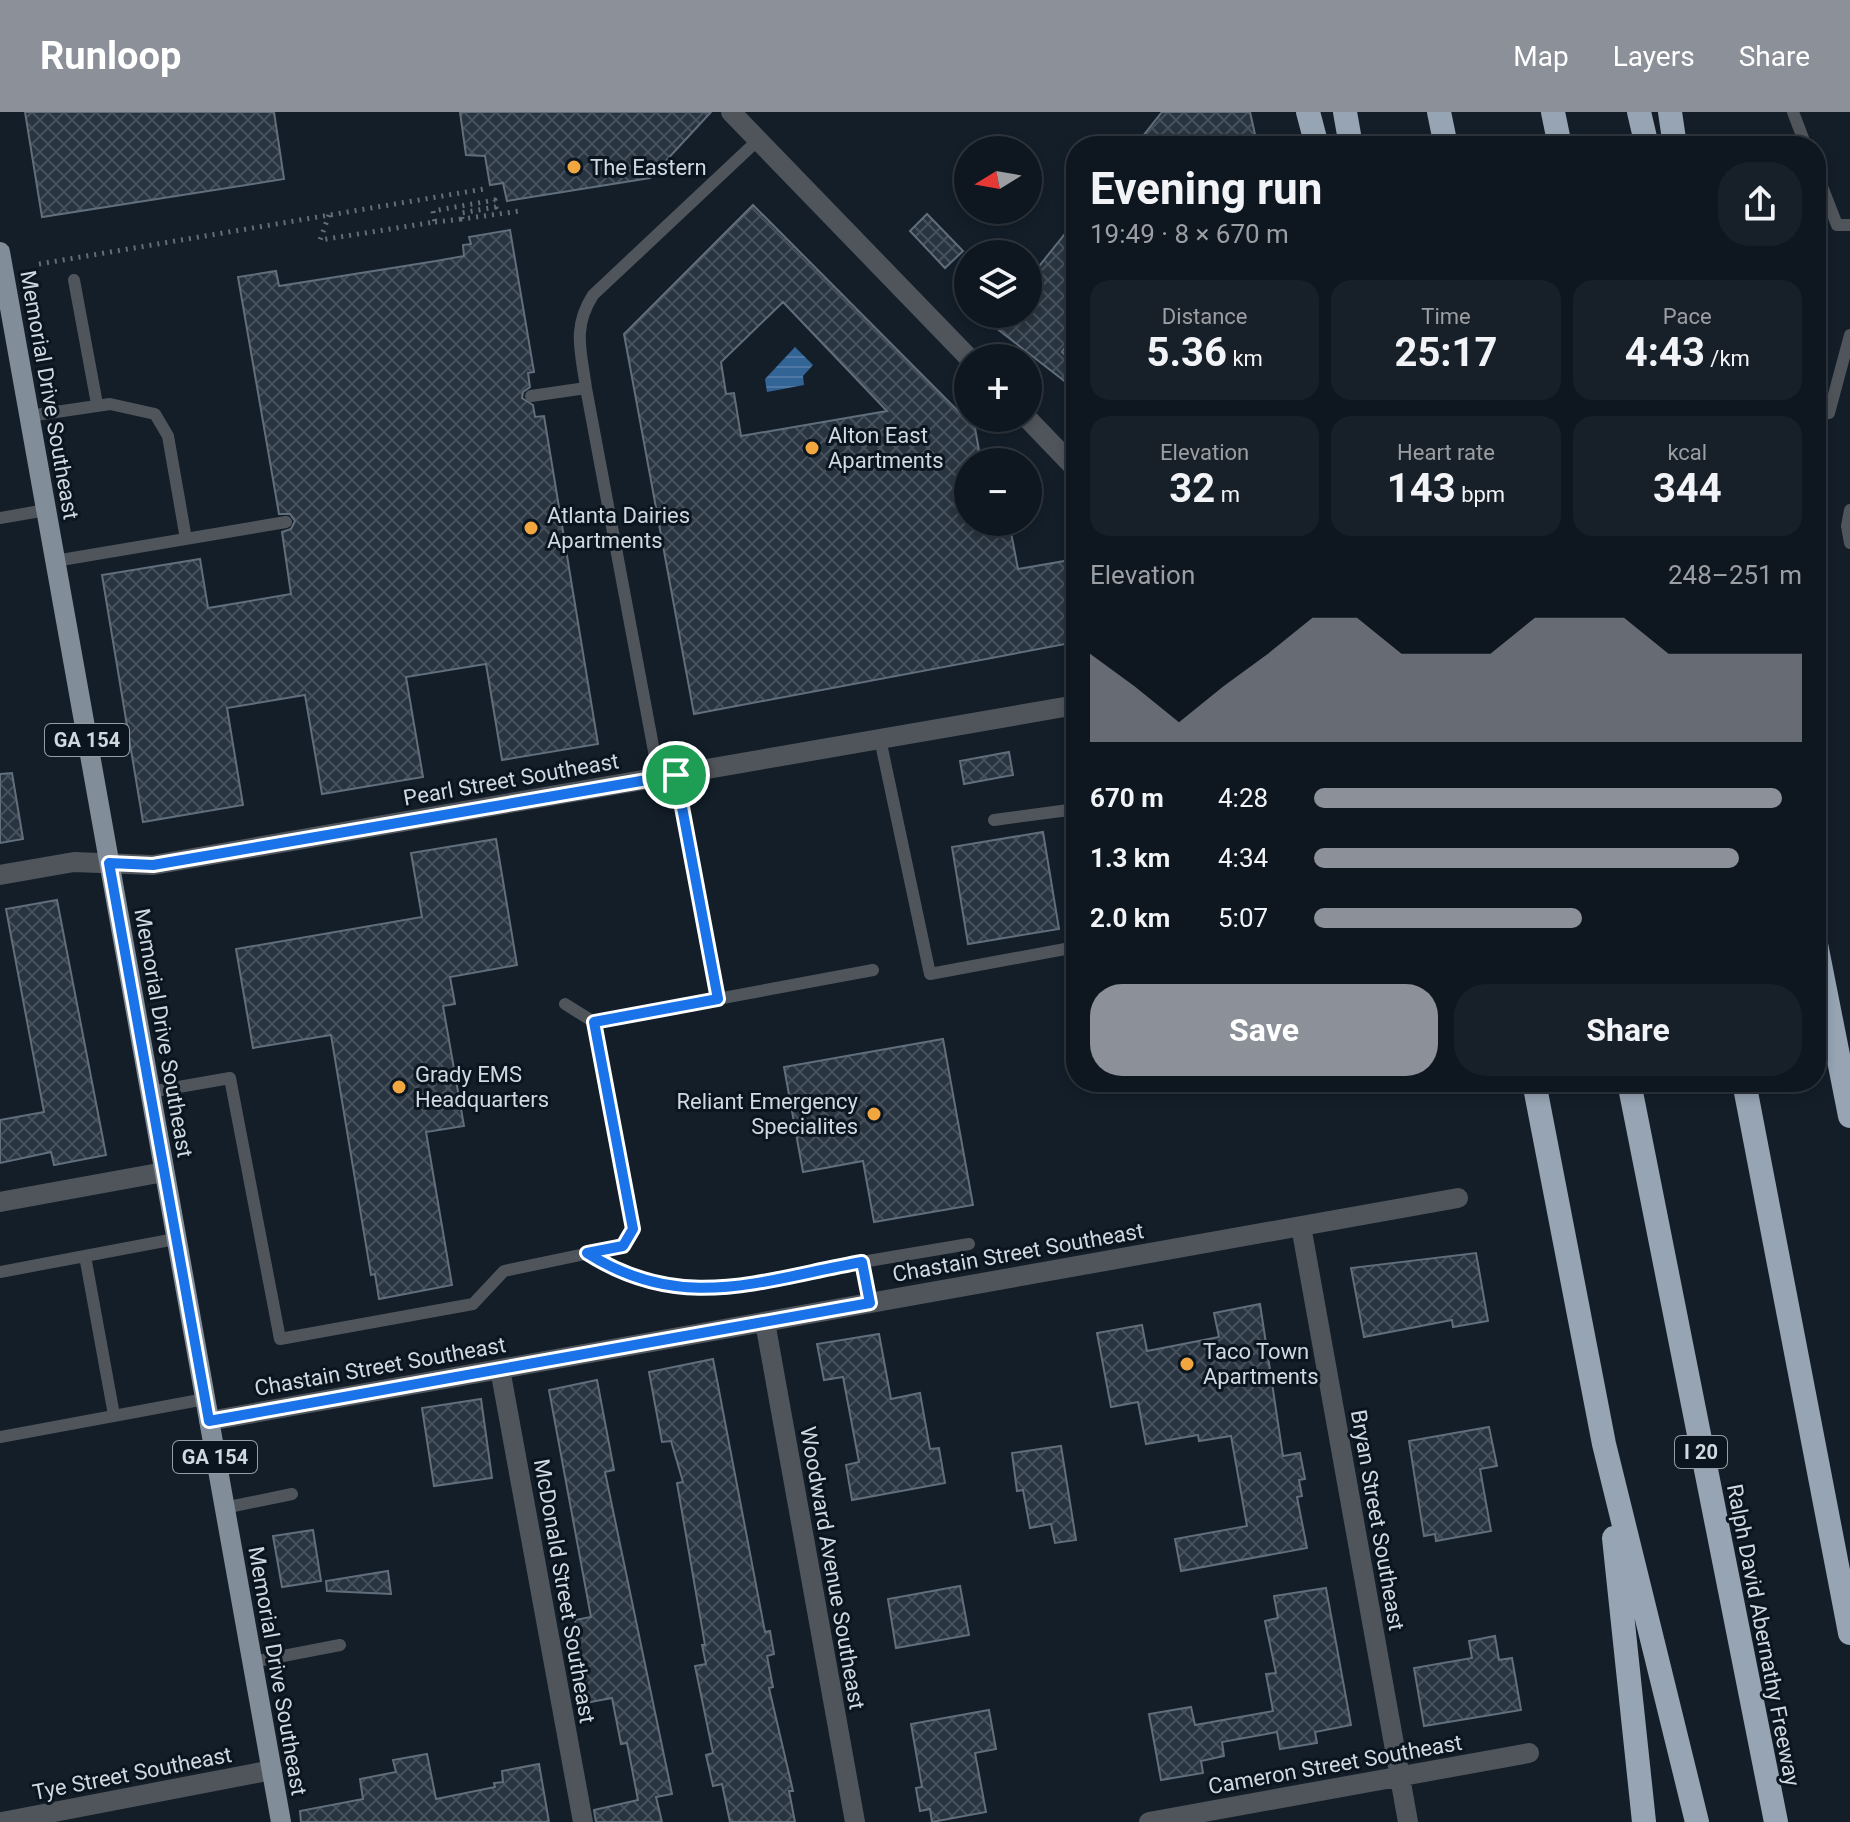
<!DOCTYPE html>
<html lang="en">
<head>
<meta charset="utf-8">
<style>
  body { margin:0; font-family:Roboto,sans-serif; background:#171f28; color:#f1f3f6; height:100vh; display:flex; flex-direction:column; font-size:30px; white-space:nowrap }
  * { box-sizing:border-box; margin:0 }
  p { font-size:26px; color:#9b9fa4 }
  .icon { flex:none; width:44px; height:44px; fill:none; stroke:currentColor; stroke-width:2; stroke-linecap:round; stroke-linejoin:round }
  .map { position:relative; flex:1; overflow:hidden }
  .panel { position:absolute; left:1066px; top:24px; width:760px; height:956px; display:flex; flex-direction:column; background:#0e161f; border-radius:32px; box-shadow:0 4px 12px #0003,0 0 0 2px #2e353d }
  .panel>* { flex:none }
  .needle { width:52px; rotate:259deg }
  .buttons { position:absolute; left:954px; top:24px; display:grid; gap:16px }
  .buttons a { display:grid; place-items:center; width:88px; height:88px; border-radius:50%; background:#0e161f; box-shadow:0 4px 12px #0003,0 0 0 2px #2e353d; font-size:40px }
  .pin { position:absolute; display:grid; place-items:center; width:68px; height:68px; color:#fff; margin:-34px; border:4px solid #fff; border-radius:50%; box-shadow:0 2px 8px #0007 }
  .round { display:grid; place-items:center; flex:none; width:84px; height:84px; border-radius:32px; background:#171f28 }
  .head { display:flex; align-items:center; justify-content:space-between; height:136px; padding:0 24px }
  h1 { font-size:44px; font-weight:700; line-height:60px }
  .stats { display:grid; grid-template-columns:repeat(3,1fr); gap:12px; height:136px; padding:8px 24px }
  .stats div { display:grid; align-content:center; border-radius:20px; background:#171f28; text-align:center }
  .stats b { font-size:40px; font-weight:700 }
  .stats small { font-size:22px; font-weight:400 }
  .stats p { font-size:22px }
  .chart { height:224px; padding:16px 24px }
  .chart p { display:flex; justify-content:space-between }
  .chart svg { width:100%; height:144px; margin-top:8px; fill:#8c9099; opacity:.7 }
  .action { display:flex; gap:16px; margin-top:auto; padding:16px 24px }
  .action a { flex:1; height:92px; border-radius:32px; background:#8c9099; color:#fff; font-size:32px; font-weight:700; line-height:92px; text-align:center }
  .action a+a { background:#171f28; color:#f1f3f6 }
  ul { padding:0 24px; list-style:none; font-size:26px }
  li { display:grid; grid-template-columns:128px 96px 1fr; align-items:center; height:60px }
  li i { height:20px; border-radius:10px; background:#8c9099 }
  header { display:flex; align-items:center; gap:48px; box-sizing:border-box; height:112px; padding:0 40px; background:#8c9099; color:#fff }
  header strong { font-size:38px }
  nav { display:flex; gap:44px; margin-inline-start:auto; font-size:28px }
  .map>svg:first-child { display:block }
  .water { fill:url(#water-rules) }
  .building { fill:url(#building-cross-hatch); stroke:#616e7c; stroke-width:2; fill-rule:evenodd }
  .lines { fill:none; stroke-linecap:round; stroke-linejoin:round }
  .path { stroke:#646e78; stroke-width:5; stroke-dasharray:2 6; stroke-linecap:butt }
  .lane { stroke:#50555b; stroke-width:12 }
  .street { stroke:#50555b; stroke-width:20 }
  .primary { stroke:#828d9a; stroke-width:20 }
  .highway { stroke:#96a4b3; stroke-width:24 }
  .route-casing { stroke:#fff; stroke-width:16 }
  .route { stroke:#1a73e8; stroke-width:10 }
  .poi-dot { fill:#f1a63f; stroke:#0a1520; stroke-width:3 }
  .labels { text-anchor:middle; stroke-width:6; stroke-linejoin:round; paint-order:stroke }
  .shield { fill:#0a1520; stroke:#959ea6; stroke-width:2 }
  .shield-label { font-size:20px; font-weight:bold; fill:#d0d8e0 }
  .poi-label { font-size:22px; fill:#d0d8e0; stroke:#0a1520; text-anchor:start }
  .street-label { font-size:22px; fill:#d0d8e0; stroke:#0a1520 }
</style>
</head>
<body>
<header>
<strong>Runloop</strong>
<nav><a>Map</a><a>Layers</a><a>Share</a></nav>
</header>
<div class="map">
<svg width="1850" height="1710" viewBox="0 0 1850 1710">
  <defs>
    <pattern id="water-rules" width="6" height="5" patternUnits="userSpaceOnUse" patternTransform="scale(2)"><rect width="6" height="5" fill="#326496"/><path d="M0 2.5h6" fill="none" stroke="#4f79a4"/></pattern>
    <pattern id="building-cross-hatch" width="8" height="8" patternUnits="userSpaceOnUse" patternTransform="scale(2)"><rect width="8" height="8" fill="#283440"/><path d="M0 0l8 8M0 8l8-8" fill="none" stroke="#46515b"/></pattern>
  </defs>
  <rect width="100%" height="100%" fill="#131e29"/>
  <path class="water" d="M 795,235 L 813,253 L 803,264 L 804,273 L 767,280 L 765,267 Z"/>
  <path class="building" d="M 25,0 L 274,0 L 284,67 L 42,105 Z
    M 460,0 L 711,0 L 650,66 L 507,89 L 503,71 L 490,73 L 485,44 L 466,43 Z
    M 1162,0 L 1250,0 L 1256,27 L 1220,34 L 1135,34 Z
    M 753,93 L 975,316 L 981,350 L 968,350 L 968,410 L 1009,410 L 1018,457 L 1076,447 L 1076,530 L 694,602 L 624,222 ZM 783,190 L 887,299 L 741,324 L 734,281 L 726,282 L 721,250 Z
    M 927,102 L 963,139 L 945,156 L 910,119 Z
    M 1076,108 L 1076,221 L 1062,240 L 1076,254 L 1076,278 L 978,202 L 1028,202 L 1028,168 Z
    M 510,118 L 534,260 L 528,261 L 530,275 L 523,280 L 522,286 L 533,293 L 535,305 L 544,304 L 598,632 L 502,648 L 486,552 L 406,565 L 423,665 L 322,682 L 305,583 L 227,596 L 243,693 L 143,710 L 102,463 L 200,447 L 208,496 L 291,482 L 282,420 L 291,417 L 295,409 L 290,402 L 279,402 L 238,165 L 276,159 L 279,174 L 436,149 L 464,144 L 463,133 L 471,132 L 469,125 Z
    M 1009,640 L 1013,663 L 964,672 L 960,649 Z
    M 12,661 L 23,727 L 0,731 L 0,662 Z
    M 1043,720 L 1059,817 L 968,832 L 952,735 Z
    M 496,727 L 517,853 L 450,865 L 455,892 L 443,894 L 464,1014 L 426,1020 L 452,1173 L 379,1187 L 375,1162 L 371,1163 L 331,923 L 253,936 L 236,837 L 422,805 L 411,741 Z
    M 57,788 L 106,1043 L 54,1053 L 51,1040 L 0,1051 L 0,1008 L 44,1000 L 6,797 Z
    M 943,927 L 973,1093 L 874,1110 L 863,1049 L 803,1060 L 784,955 Z
    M 1476,1141 L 1488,1209 L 1453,1215 L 1452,1208 L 1364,1225 L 1351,1156 Z
    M 1260,1192 L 1283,1344 L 1300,1341 L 1305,1367 L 1299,1368 L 1302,1384 L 1297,1385 L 1307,1436 L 1181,1459 L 1175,1427 L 1247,1414 L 1231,1324 L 1199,1329 L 1198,1323 L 1146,1332 L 1138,1290 L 1111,1295 L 1097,1221 L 1142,1213 L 1147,1239 L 1219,1225 L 1214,1201 Z
    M 879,1222 L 891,1287 L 920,1281 L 930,1337 L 939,1336 L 945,1371 L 852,1388 L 846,1353 L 859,1350 L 843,1265 L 824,1268 L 817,1232 Z
    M 713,1247 L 765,1520 L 770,1519 L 774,1542 L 767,1544 L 773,1575 L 769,1576 L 793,1679 L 789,1679 L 795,1710 L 730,1710 L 722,1672 L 713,1674 L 706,1643 L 713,1641 L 695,1554 L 706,1552 L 702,1533 L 705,1533 L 677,1371 L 683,1370 L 671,1329 L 662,1330 L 649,1260 Z
    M 597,1268 L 614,1358 L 605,1360 L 672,1682 L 656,1685 L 662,1710 L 596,1710 L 594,1698 L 638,1688 L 627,1631 L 621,1632 L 612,1586 L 585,1591 L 572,1526 L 578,1524 L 575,1508 L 591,1505 L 549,1278 Z
    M 481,1287 L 492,1366 L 434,1374 L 422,1296 Z
    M 1489,1315 L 1497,1354 L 1480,1357 L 1491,1419 L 1436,1429 L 1435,1422 L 1424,1424 L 1409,1329 Z
    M 1061,1334 L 1076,1428 L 1055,1431 L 1051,1412 L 1030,1416 L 1023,1378 L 1017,1379 L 1012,1341 Z
    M 313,1418 L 321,1469 L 282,1475 L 273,1424 Z
    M 388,1459 L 391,1482 L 327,1479 L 326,1469 Z
    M 960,1474 L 969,1523 L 896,1536 L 888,1487 Z
    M 1326,1476 L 1351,1613 L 1315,1620 L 1317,1631 L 1280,1637 L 1277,1620 L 1222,1630 L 1224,1644 L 1201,1649 L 1203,1661 L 1161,1668 L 1149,1602 L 1191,1595 L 1195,1613 L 1273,1599 L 1266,1562 L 1276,1561 L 1265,1509 L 1278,1506 L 1274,1484 Z
    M 1495,1524 L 1499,1548 L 1512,1546 L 1521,1598 L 1424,1614 L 1414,1556 L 1472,1546 L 1469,1529 Z
    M 989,1598 L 996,1637 L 975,1641 L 986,1700 L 932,1710 L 930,1697 L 920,1699 L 916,1676 L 922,1675 L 911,1612 Z
    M 427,1642 L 436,1687 L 495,1675 L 494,1671 L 503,1670 L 502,1659 L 539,1652 L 549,1710 L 301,1710 L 300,1699 L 363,1687 L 360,1667 L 396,1660 L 393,1648 Z"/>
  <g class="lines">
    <path class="path" d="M 329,103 L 320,128 L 435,110 L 433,99 L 495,88 L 496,95 L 461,101 L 462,107 L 520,99
      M 435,110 L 462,107
      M 39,152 L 484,77"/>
    <path class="lane" d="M 1793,0 L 1806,34
      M 1816,59 L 1837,113 L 1850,113
      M 74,168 L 97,292
      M 531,284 L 586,276
      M 1829,301 L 1850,223
      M 29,304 L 110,292 L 155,302 L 168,324 L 186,427
      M 1850,398 L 1847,414 L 1850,431
      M 0,406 L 46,398
      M 55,449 L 286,410
      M 880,627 L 930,862 L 1076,835
      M 676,663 L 718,887
      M 659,666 L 586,276 C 581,239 572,216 593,183 L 758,28
      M 994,708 L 1076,697
      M 565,892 L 594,910 L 873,858
      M 150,980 L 230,966 L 280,1227 L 473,1192 L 504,1159 L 623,1134 L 633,1117 L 594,910
      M 587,1141 C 682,1201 760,1168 862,1150 L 870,1191
      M 85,1144 L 175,1127
      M 862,1150 L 969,1132
      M 0,1160 L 85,1144 L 114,1303
      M 0,1325 L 205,1287
      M 224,1396 L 292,1382
      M 252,1550 L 340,1533"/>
    <path class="street" d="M 731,0 L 969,246
      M 1027,306 L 1076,357
      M 0,763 L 74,750 L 153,753 L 1076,593
      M 0,1090 L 164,1060
      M 1301,1114 L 1408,1710
      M 765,1210 L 855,1710
      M 500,1257 L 583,1710
      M 209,1309 L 1458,1086
      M 2,1710 L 272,1658
      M 1149,1710 L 1529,1641"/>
    <path class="primary" d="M 0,140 L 281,1710"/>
    <path class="highway" d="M 1308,0 L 1317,34
      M 1345,0 L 1351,34
      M 1439,0 L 1446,34
      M 1553,0 L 1560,34
      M 1639,0 L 1647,34
      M 1670,0 L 1675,34
      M 1816,832 L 1850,1004
      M 1534,970 L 1604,1332 L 1697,1710
      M 1629,970 L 1776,1710
      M 1744,970 L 1850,1521
      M 1614,1426 L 1644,1710"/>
  </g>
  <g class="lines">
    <g class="route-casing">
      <path id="route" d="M 676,663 L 718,887 L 594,910 L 633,1117 L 623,1134 L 587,1141 C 682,1202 761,1168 862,1150 L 870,1191 L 209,1309 L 109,751 L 153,753 Z"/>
    </g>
    <use href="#route" class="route"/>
  </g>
  <g class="poi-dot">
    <circle cx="574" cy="55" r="8"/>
    <circle cx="812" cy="336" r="8"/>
    <circle cx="531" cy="416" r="8"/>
    <circle cx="399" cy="975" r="8"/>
    <circle cx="874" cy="1002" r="8"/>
    <circle cx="1187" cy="1252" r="8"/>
  </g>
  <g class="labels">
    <g class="shield">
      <rect x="45" y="612" width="84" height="32" rx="6"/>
      <rect x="1675" y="1324" width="52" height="32" rx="6"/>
      <rect x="173" y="1329" width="84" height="32" rx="6"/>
    </g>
    <g class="shield-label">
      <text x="87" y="635">GA 154</text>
      <text x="1701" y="1347">I 20</text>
      <text x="215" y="1352">GA 154</text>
    </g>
    <g class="poi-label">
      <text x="590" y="63">The Eastern</text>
      <text x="828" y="331">Alton East<tspan x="828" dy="25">Apartments</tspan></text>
      <text x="547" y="411">Atlanta Dairies<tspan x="547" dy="25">Apartments</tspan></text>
      <text x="415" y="970">Grady EMS<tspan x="415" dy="25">Headquarters</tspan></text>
      <text x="858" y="997" text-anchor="end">Reliant Emergency<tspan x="858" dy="25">Specialites</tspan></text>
      <text x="1203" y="1247">Taco Town<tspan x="1203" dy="25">Apartments</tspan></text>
    </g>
    <g class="street-label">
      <text transform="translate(50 283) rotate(80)" y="8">Memorial Drive Southeast</text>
      <text transform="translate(511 667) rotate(-10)" y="8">Pearl Street Southeast</text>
      <text transform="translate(164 921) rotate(80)" y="8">Memorial Drive Southeast</text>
      <text transform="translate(1018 1140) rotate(-10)" y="8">Chastain Street Southeast</text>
      <text transform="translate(380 1254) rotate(-10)" y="8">Chastain Street Southeast</text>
      <text transform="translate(1378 1408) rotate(80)" y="8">Bryan Street Southeast</text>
      <text transform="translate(833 1456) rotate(80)" y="8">Woodward Avenue Southeast</text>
      <text transform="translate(565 1479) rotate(80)" y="8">McDonald Street Southeast</text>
      <text transform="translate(1764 1523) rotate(79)" y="8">Ralph David Abernathy Freeway</text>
      <text transform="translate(278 1559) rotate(80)" y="8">Memorial Drive Southeast</text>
      <text transform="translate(1335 1652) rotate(-10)" y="8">Cameron Street Southeast</text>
      <text transform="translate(132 1661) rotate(-11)" y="8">Tye Street Southeast</text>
    </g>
  </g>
</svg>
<div class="buttons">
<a><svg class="needle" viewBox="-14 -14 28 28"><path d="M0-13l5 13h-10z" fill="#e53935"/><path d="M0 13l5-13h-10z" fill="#9b9fa4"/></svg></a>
<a><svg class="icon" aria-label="layers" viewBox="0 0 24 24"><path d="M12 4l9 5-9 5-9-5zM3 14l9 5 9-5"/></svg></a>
<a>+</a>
<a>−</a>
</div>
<div class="pin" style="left:676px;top:663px;background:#1e9e55"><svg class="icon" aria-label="arrive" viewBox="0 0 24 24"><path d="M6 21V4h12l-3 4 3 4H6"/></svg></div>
<section class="panel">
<div class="head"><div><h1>Evening run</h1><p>19:49 · 8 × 670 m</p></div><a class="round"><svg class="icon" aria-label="share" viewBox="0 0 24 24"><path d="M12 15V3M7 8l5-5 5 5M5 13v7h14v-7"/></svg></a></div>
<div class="stats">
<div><p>Distance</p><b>5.36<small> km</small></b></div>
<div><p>Time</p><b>25:17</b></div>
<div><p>Pace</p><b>4:43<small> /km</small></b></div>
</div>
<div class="stats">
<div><p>Elevation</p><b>32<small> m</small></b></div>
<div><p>Heart rate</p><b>143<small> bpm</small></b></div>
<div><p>kcal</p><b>344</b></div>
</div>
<div class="chart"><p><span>Elevation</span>248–251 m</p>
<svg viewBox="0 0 160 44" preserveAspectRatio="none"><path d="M0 44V17L10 27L20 38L30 27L40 17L50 6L60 6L70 17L80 17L90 17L100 6L110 6L120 6L130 17L140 17L150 17L160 17V44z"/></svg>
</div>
<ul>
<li><b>670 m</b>4:28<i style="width:96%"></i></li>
<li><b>1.3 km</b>4:34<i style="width:87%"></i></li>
<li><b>2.0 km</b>5:07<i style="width:55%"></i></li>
</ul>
<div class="action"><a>Save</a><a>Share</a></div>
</section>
</div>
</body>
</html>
